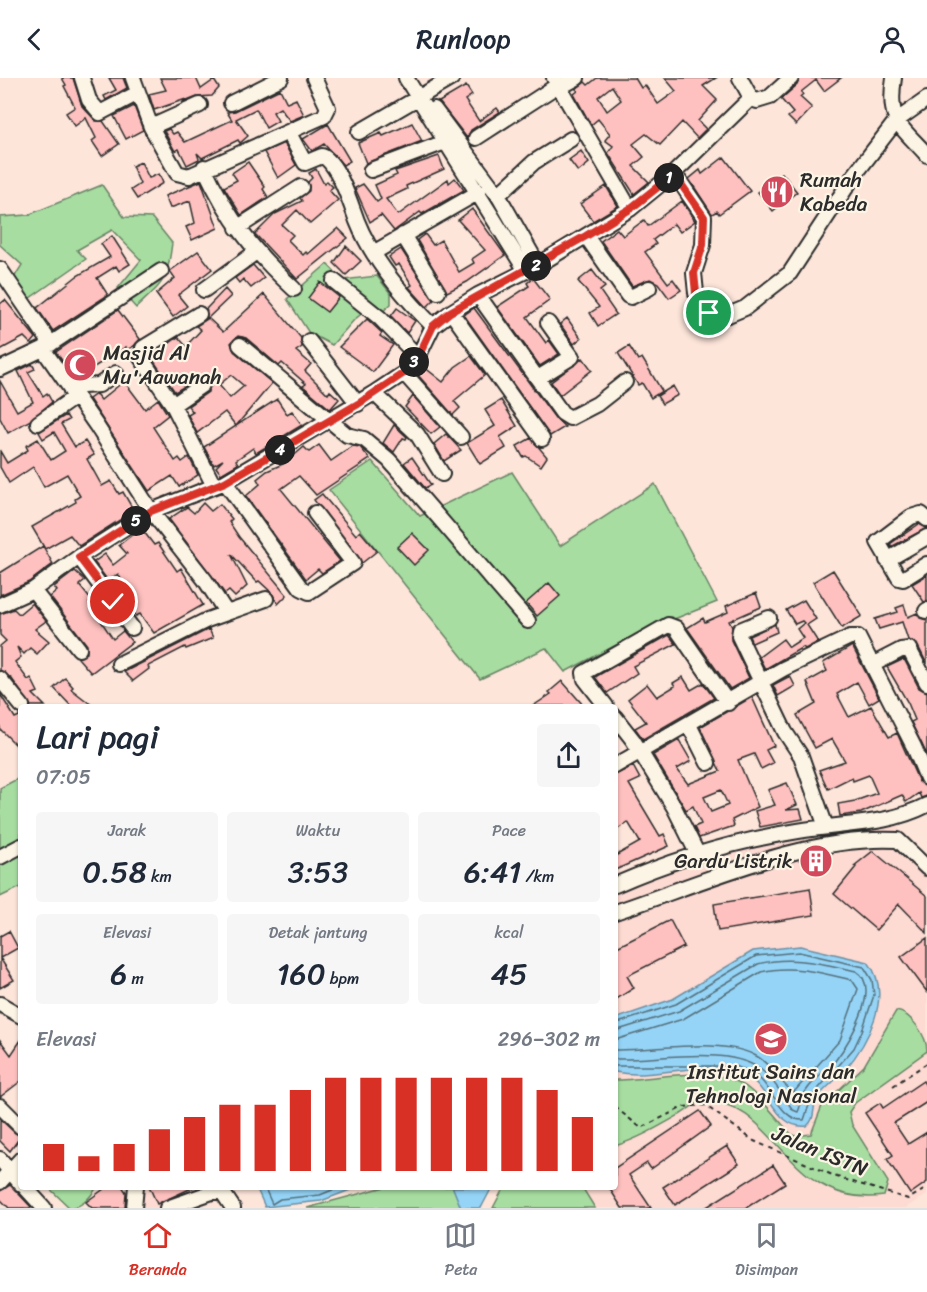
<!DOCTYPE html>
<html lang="id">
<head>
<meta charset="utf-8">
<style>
  body { margin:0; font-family:Sriracha,sans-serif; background:#f6f6f7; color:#1f2937; height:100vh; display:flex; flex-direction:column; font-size:22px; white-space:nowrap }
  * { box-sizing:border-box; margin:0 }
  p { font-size:20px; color:#747a83 }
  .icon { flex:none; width:33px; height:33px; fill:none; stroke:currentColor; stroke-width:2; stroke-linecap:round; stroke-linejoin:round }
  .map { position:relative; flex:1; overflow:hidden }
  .details { position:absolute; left:18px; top:626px; width:600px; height:486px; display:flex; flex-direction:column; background:#fff; border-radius:6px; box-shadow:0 2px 4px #0004 }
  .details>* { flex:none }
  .pin { position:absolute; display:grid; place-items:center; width:51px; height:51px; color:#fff; margin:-26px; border:3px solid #fff; border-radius:50%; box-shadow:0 2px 6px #0007 }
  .km { position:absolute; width:30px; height:30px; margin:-15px; border-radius:50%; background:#222; color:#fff; font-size:16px; line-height:30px; text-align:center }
  .round { display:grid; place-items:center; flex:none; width:63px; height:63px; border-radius:6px; background:#f6f6f7 }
  .summary { display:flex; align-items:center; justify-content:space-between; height:102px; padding:0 18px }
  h1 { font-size:33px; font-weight:600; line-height:45px }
  .stats { display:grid; grid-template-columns:repeat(3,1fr); gap:9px; height:102px; padding:6px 18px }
  .stats div { display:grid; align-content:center; border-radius:6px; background:#f6f6f7; text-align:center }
  .stats b { font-size:30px; font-weight:600 }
  .stats small { font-size:16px; font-weight:400 }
  .stats p { font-size:16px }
  .chart { height:168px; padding:12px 18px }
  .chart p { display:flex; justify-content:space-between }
  .chart svg { width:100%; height:108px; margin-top:6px; stroke:#d93025; stroke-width:6 }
  header { display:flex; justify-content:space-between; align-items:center; height:78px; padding:0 18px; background:#fff; font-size:27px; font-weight:600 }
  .dock { display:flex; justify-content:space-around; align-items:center; height:84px; border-top:2px solid #e0e1e3; background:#fff; font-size:16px; color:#747a83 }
  .dock a { display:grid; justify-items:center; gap:3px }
  .dock .current { color:#d93025 }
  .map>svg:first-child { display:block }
  .built { fill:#fddad2 }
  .green { fill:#a7dda1; stroke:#698466; stroke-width:1.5 }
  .water { fill:#95d4f6; stroke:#6b90a5; stroke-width:1.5 }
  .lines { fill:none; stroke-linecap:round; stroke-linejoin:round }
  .shore { stroke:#556f7c; stroke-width:1.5 }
  .building { fill:#fec1bf; stroke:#2b2b2b; stroke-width:1.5; fill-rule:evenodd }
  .minor-casing { stroke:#2b2b2b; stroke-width:18 }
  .path { stroke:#2b2b2b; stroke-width:2; stroke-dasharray:4.5 4.5; stroke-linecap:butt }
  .minor { stroke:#fcf5e5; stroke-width:14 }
  .route-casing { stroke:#fff; stroke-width:12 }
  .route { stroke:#d93025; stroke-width:8 }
  .labels { text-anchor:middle; stroke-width:4.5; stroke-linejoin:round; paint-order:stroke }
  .poi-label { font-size:21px; fill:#2b2b2b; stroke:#fcf5e5; text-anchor:start }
  .street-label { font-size:21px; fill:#2b2b2b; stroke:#fcf5e5 }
</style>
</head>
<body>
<header><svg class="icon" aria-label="back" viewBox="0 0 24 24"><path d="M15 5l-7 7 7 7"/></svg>Runloop<svg class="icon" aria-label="person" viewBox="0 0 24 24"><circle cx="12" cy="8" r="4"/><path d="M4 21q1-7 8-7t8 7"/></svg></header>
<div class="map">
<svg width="927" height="1130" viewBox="0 0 927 1130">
  <rect width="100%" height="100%" fill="#fde5da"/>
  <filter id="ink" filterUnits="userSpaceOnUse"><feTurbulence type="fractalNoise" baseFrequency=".0167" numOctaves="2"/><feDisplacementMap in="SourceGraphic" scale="12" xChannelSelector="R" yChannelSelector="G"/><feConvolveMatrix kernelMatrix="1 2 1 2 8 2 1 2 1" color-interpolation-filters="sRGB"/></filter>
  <g filter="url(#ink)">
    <path class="built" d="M 896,746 L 927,790 L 927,1117 L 905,1130 L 591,1130 L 579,1109 L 615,1108 L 615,814 L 677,783 Z
      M 145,1109 L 232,1109 L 177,1130 L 142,1130 Z"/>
    <path class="green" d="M 102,107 L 124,139 L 152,140 L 172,165 C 167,205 164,203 136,230 L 118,210 L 141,182 L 112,152 L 77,172 L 86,181 L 27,222 L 10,206 L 22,187 L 0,167 L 0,139 L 28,137 Z
      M 327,186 L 343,202 L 377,198 L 391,216 L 391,226 L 381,235 L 370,229 L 354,242 L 332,267 L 309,255 L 287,221 Z
      M 372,383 L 420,438 L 512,394 L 560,468 L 655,406 L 717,524 L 639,555 L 565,594 L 546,570 L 480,601 L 329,412 Z
      M 21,699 L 21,809 L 0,819 L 0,710 Z
      M 896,933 C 911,935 927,958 927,973 L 855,1025 L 849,1034 L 852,1047 L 888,1104 L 884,1118 C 785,1130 779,1023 704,1023 C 696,1023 688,1032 681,1036 C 660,1048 638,1061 615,1068 L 615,1002 C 654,1002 718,984 750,1012 C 765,1024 778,1042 791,1056 L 796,1058 L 811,1056 L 822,1028 L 864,988 Z
      M 388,1108 L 453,1109 L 463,1130 L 307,1130 Z
      M 48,1109 L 97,1109 C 91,1118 83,1129 70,1130 Z
      M 504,1109 L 582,1109 L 595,1130 L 493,1130 Z"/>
    <path class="water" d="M 800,868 L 868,884 C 894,917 868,965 844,993 C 836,1002 826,1009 818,1019 C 811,1028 817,1040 807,1048 C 775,1052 770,1009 745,997 C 705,979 656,1003 615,994 L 615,941 L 673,921 L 753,873 Z
      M 271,1109 L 271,1108 L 358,1109 L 321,1123 L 265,1129 L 257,1111 Z
      M 453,1110 L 453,1109 L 492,1109 L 481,1130 L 461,1130 Z"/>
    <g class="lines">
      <path class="shore" d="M 615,946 L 676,926 L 756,878 L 799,874 L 864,889 L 872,902 L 874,917 L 862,953 L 854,970 L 812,1018 L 804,1042 C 782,1043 774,1014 760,1001 C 753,993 744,991 734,988 L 615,988
        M 615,953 L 679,933 L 758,886 C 791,877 824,886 856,893 C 883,909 848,966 835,983 C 826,993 814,1001 806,1013 C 801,1019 801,1028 798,1034 L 793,1032 C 784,1020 776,1005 765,995 C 733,965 656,983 615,981
        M 615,962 L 683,941 L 761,894 C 791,886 823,895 852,902 L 858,911 L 840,962 L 794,1014 C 780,1007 773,988 758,979 C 724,958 654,973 615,972
        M 264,1108 L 272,1126 L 280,1121 L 320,1117 L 342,1108"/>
    </g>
    <path class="building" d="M 62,0 L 73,0 L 82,28 L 96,43 L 103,43 L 119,66 L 102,78 L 92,63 L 96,60 L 86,40 L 75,48 L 66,35 L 75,29 L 64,8 L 66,7 Z
      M 109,0 L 123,0 L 127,10 L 106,22 L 104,18 L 116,12 Z
      M 160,0 L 196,0 L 201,11 L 214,2 L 219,10 L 212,18 L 197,19 L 182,25 L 186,21 L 154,32 L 149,16 L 166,12 Z
      M 597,0 L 635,0 L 641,10 L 645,7 L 658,26 L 676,13 L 665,0 L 716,0 L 703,8 L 717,22 L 698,43 L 706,51 L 697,60 L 682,44 L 660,67 L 646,56 L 633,66 L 644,79 L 633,88 L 649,104 L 634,116 L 608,75 L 613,68 L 605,62 L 610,56 L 598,41 L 591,47 L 574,16 L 578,13 L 576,11 L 585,4 L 588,7 ZM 612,8 L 621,22 L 607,33 L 598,19 Z
      M 800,0 L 841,0 L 824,13 L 816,2 L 801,14 L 803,16 L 800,19 L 812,30 L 796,47 L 788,39 L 793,35 L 781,21 L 797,7 Z
      M 466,8 L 472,17 L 465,22 L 479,43 L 497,30 L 500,34 L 471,52 L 467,60 L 439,24 Z
      M 280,11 L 287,25 L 296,21 L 304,37 L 290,43 L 280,30 L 273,34 L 278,43 L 266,50 L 256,31 L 236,41 L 248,58 L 240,65 L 238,62 L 202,80 L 197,75 L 199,81 L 187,87 L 179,71 L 175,73 L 164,53 L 169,51 L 173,56 L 177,54 L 185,64 L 232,42 L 227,34 L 235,33 Z
      M 134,28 L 143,52 L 126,61 L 114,38 Z
      M 412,45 L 422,63 L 366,85 L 358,65 L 381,55 L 383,58 Z
      M 328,46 L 350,83 L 343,87 L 324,66 L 312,73 L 303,61 Z
      M 284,65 L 296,87 L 278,100 L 264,74 Z
      M 581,73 L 589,85 L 578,94 L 569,82 Z
      M 439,78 L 444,91 L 406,108 L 407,111 L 386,121 L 398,137 L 448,101 L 449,105 L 455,100 L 464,112 L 422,136 L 420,134 L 394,153 L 381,137 L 370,144 L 355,110 L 363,106 L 377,124 L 381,121 L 375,107 L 397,97 L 395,93 Z
      M 724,79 L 750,113 L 719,136 L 717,133 L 712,136 L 689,101 L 700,92 L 702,96 Z
      M 141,84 L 149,100 L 159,96 L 163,105 L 137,121 L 131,112 L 140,106 L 132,88 Z
      M 248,84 L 265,109 L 263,111 L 268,119 L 241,137 L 224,109 L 237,102 L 232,95 Z
      M 316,91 L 324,106 L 327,103 L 333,109 L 329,112 L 338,122 L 310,146 L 297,132 L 282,147 L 293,157 L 288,162 L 303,177 L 306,174 L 308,176 L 338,150 L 348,160 L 297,201 L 255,156 L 275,136 L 302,123 L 300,120 L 309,113 L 308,104 L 312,100 L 309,95 Z
      M 782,95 L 797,114 L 773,133 L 758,114 Z
      M 201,103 L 218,150 L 192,162 L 186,149 L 195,145 L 190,123 L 170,130 L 165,118 Z
      M 606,108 L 618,128 L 593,143 L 580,126 Z
      M 682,123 L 695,143 L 680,154 L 674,146 L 653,162 L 656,166 L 645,174 L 668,205 L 673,201 L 681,212 L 669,220 L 658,205 L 650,201 L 632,208 L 601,163 L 617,151 L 623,158 L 644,142 L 648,148 Z
      M 472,131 L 505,177 L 467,204 L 447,214 L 417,162 L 425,156 L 433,167 L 441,162 L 459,194 L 474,185 L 472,181 L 485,172 L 458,142 Z
      M 112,158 L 130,186 L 119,193 L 116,188 L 97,200 L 108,217 L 53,253 L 37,230 L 77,198 L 110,179 L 101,166 Z
      M 346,168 L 361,183 L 346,197 L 334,185 Z
      M 401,171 L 434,222 L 427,229 L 409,209 L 412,207 L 399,186 L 395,188 L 389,179 Z
      M 198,173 L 212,191 L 178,217 L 187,228 L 173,239 L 156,216 L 175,200 L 170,193 Z
      M 253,187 L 264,200 L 251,210 L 243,201 L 239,205 L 235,200 Z
      M 592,192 L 605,209 L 600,213 L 616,236 L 598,248 L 590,235 L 599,229 L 578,203 Z
      M 533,200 L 550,222 L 527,239 L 546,265 L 549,262 L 559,276 L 540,288 L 497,229 L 529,208 L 527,205 Z
      M 320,204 L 339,219 L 327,234 L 308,220 Z
      M 225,211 L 231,218 L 208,240 L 223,254 L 264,216 L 301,260 L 302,269 L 296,273 L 311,286 L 305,293 L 328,316 L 330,313 L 339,321 L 332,329 L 330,331 L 303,308 L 306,306 L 282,285 L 279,288 L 246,260 L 238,258 L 231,265 L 234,273 L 272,305 L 236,348 L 225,334 L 197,355 L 188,337 L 193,334 L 188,328 L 208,314 L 210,302 L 201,298 L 175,314 L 151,279 L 178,259 L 186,268 L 201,252 L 196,248 L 207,241 L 206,231 ZM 231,297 L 244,308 L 230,320 L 219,307 Z
      M 5,222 L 36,260 L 31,266 L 24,259 L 0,272 L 0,226 Z
      M 397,230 L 415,243 L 407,255 L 391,238 Z
      M 474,230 L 555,340 L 565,349 L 550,358 L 464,237 Z
      M 118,232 L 140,261 L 134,268 L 127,272 L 126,269 L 75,301 L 56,274 Z
      M 567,240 L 581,260 L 574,266 L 560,246 Z
      M 367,241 L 382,255 L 380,258 L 393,267 L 373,294 L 339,269 Z
      M 629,268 L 638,282 L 642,280 L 662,313 L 651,320 L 642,305 L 638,307 L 618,275 Z
      M 471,278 L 485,297 L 454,323 L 460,330 L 453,337 L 417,296 L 424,289 L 443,304 L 455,289 Z
      M 583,280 L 592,292 L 560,317 L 551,304 Z
      M 32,286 L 35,291 L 28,294 L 43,318 L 47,315 L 52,324 L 29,343 L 8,355 L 0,340 L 0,303 L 17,333 L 33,324 L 18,293 Z
      M 124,303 L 145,331 L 158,321 L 168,337 L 153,349 L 175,383 L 179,380 L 182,384 L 189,379 L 198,397 L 179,409 L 172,398 L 149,413 L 89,321 L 96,316 L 101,322 Z
      M 673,308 L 678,317 L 662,326 L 657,318 Z
      M 413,318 L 440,349 L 431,356 L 405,329 Z
      M 277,321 L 287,336 L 292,333 L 302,347 L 256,375 L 253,370 L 236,382 L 238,386 L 221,396 L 216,389 L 223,382 L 214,387 L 204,369 Z
      M 501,322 L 517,348 L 500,359 L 506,370 L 480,386 L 467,365 L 495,348 L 485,332 Z
      M 66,337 L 69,342 L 61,346 L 75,369 L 85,363 L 94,377 L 87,381 L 102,408 L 111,403 L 119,416 L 123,414 L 134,433 L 79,468 L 70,457 L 45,471 L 32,449 L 76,424 L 75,421 L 80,418 L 67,396 L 44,409 L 33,389 L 9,405 L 0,389 L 0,373 L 7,385 L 28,372 L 26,368 L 38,361 L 51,382 L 65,373 L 54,354 L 43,361 L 39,354 Z
      M 394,347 L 407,359 L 406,361 L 403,360 L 394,374 L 383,365 Z
      M 446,356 L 461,372 L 444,383 L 434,366 Z
      M 531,360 L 547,379 L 541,388 L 526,378 L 523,379 L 517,368 Z
      M 319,367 L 331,383 L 353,368 L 360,369 L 370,381 L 316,417 L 299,398 L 281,411 L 340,483 L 322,495 L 318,491 L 306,501 L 246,418 L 260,406 L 257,401 L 267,393 L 285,385 L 304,369 L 309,374 Z
      M 412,379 L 431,407 L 425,410 L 404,385 Z
      M 322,416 L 356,457 L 360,453 L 377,473 L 362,485 L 314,422 Z
      M 203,425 L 211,433 L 220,426 L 232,441 L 229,444 L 239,459 L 287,517 L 278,526 L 272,515 L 259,503 L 257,504 L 231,476 L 247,508 L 235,519 L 229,513 L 225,516 L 169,441 L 187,429 L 194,435 Z
      M 919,446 L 927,450 L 891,469 L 890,466 Z
      M 141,450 L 154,467 L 158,465 L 177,493 L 181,490 L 203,527 L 154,555 L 140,536 L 136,538 L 128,524 L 133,521 L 118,496 L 108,503 L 94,484 L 105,476 L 113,487 L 127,476 L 119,467 Z
      M 412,455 L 429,472 L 414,487 L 397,469 Z
      M 43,468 L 53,486 L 29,504 L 0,517 L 0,495 Z
      M 833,492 L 862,538 L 842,550 L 813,504 Z
      M 75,493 L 85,502 L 79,507 L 92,523 L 89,525 L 113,561 L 123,553 L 132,564 L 91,595 L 78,580 L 87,575 L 87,567 L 50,519 L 57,513 L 54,509 Z
      M 927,497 L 927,523 L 924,524 L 912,506 Z
      M 549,505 L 560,518 L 537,538 L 526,525 Z
      M 756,515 L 761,529 L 729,543 L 732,549 L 731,562 L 749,600 L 730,611 L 687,550 L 703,540 L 705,544 L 728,534 L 726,528 Z
      M 804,522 L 816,541 L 807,547 L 818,564 L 805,571 L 803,569 L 765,591 L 759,579 L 783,561 L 789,569 L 803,560 L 797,551 L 804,545 L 802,543 L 795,546 L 786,532 Z
      M 32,525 L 46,543 L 35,551 L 49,563 L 37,576 L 30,570 L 24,576 L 17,569 L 21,579 L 15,584 L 28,602 L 31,600 L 38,614 L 33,616 L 45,628 L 31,628 L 12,601 L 0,592 L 0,568 L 6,563 L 0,557 L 0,536 L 14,531 L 19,536 Z
      M 904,527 L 908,539 L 917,535 L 920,540 L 927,542 L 927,586 L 917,566 L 908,562 L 902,544 L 879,551 L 875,541 L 898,534 L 896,530 Z
      M 775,546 L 777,554 L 752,565 L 749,558 Z
      M 209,551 L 213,560 L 186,571 L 185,569 L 148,588 L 149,591 L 133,603 L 124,594 Z
      M 669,557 L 676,566 L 633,588 L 637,595 L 607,615 L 595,599 Z
      M 852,568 L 879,620 L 869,626 L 857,604 L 837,616 L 849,639 L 871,628 L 889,659 L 897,655 L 919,704 L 927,709 L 927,718 L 921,720 L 919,715 L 906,724 L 902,717 L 861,735 L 840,738 L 838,726 L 855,723 L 877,715 L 869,697 L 853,703 L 852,699 L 828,711 L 819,692 L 845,683 L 832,661 L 815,670 L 797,637 L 816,626 L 807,604 L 827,593 L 823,585 Z
      M 904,581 L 919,610 L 927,614 L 927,677 L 911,644 L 915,642 L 908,625 L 887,589 Z
      M 790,598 L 795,608 L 778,618 L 773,607 Z
      M 683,599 L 691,612 L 703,605 L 714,620 L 643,661 L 635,650 L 646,644 L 628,621 L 647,606 L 657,619 L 675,608 L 673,605 Z
      M 65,600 L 73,609 L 71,611 L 93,628 L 71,628 L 54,610 Z
      M 562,603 L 584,628 L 533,628 L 551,616 L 549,614 Z
      M 0,616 L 15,640 L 21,637 L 21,672 L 0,651 Z
      M 752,619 L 774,668 L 766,672 L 773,685 L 761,691 L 754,676 L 738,682 L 758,729 L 732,742 L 734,748 L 699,760 L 694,749 L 701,746 L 693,728 L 686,732 L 653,677 L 679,662 L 691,683 L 677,691 L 688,706 L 720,693 L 700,649 ZM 721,712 L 728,727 L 711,734 L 704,719 Z
      M 633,688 L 640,701 L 629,706 L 660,758 L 664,756 L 669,768 L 615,792 L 615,778 L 640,764 L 628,744 L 615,753 L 615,697 Z
      M 787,705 L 797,727 L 786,732 L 800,731 L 803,741 L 760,749 L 755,733 L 775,727 L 768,712 Z
      M 873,773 L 927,818 L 927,855 L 899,826 L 876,852 L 834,816 L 856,789 L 854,788 Z
      M 810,810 L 814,837 L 718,853 L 714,826 Z
      M 670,842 L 684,869 L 627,898 L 634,910 L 615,922 L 615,870 Z
      M 9,853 L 18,870 L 0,880 L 14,902 L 0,910 L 0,858 Z
      M 927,860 L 927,914 L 901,879 Z
      M 0,962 L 11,977 L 21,962 L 21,1003 L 0,1019 Z
      M 923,1003 L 927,1009 L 927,1024 L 894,1045 L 908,1066 L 927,1054 L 927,1104 L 910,1116 L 887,1081 L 893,1077 L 865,1035 L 880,1025 L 883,1030 Z
      M 700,1033 L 711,1048 L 651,1091 L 647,1085 L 629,1097 L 651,1130 L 622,1130 L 608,1108 L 615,1108 L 615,1090 Z
      M 0,1041 L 15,1055 L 21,1058 L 10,1073 L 0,1063 Z
      M 727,1068 L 739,1086 L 675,1127 L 663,1109 Z
      M 773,1087 L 785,1105 L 746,1130 L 705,1130 Z
      M 10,1107 L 17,1114 L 32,1130 L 9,1130 L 0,1121 L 0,1113 Z
      M 108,1108 L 122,1108 L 126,1114 L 125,1130 L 92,1130 L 86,1124 Z
      M 149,1108 L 196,1108 L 157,1126 Z"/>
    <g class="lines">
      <g class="minor-casing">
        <path id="minor" d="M 82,0 L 89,22 L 100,35 L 138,15
          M 133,0 L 151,49 L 177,95 L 189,98 L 324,38 L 328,30 L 314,0
          M 406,0 L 526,193
          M 554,0 L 630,131
          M 740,0 L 751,20
          M 894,0 C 887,43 900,47 927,77
          M 751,20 L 757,23 L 770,19 L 791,0
          M 231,25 L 281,0
          M 434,31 L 498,117 L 538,187
          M 151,49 L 200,27
          M 359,54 L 452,0
          M 289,55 L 305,85 L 322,78 C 338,84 351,127 357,143 C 372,181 404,219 433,248
          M 476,60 L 558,7 L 568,5 L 577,0
          M 204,89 C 229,142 251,171 294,211
          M 371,92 L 445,64
          M 674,95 L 704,139 L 703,167 L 694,195 L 696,215 L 709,235 L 728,237 L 745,230 L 790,195 L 853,99 L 896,43 L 927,21
          M 498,117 L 534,84 L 571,61
          M 237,150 L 301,109
          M 403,157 L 438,214
          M 586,158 L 628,218 L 631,219 L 649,210
          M 380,171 L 479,114
          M 0,191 L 51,266
          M 334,203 L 380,240 L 418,279
          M 204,212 L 256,174
          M 478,217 L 562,335 L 570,340 L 597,326 L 625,304
          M 451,234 L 542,361
          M 199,236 L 143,270 L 141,280 L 173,327 L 214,408
          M 309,263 L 358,326
          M 240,267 L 347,357 L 364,361 L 389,382 L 528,543
          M 43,271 L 96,347 L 151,433 L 205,502 L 226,534
          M 0,291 L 43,271 L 161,193
          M 404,295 L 461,359
          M 538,300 L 572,279 L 548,245
          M 71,313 L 83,308 L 99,307 L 116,295
          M 374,315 L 417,356 L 442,396
          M 173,327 L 202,307
          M 38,345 L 75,319
          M 225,404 L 301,510 L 309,514 L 353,485 L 315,435
          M 927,441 L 921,436 L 911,439 L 878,464 L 899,500 L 903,501 L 927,486
          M 79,479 L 132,550
          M 887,482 L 927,459
          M 33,512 L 79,571
          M 0,527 L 33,512 L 79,479 L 151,433 L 225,404 L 374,315 L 404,295 L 417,281 L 433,248 L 451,234 L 478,217 L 538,187 L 630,131 L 674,95 L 751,20
          M 926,533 L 927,532
          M 769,540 L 740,552 L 739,558 L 785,654 L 801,678 L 826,749
          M 119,586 L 207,542 L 266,521
          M 872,587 L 901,572 L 909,571 L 927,605
          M 0,601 L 22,628
          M 606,628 L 585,601 L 584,595 L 668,547 L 676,550 L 728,625
          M 615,639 L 633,662 L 674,729 L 697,775
          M 689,647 L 708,685
          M 615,688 L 783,591 L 850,559 L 858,559 L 914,669 L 927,700
          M 0,779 L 21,768
          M 615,807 C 674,781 735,763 798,753 C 843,745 886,748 927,727
          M 615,834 C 702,805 805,757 898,762 L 927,790
          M 0,926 L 21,938
          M 0,1028 L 21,1049
          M 0,1081 L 21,1106
          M 0,1104 L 21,1081
          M 24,1108 L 44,1130
          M 134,1130 L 136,1108
          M 167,1130 L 215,1113 L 223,1115 L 233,1130"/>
      </g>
      <path class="path" d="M 893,1008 L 927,985
        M 615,1029 L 641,1050 L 683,1029 L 705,1027 L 754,1063 L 837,1099 L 908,1121 L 927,1110"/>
      <use href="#minor" class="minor"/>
    </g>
  </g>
  <g class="lines" filter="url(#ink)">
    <g class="route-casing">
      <path id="route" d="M 113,524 L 79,479 L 151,433 L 225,404 L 358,326 L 404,295 L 417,281 L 433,248 L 450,234 L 586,158 L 630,131 L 674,96 L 704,139 L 703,167 L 694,195 L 696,215 L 709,235"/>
    </g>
    <use href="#route" class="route"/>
  </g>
  <defs>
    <g id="restaurant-disc" transform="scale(1.725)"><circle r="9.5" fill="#d1495b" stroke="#fcf5e5"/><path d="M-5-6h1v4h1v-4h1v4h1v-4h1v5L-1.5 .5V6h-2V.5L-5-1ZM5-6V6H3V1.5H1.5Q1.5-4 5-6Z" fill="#fff"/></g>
    <g id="mosque-disc" transform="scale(1.725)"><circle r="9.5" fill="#d1495b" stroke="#fcf5e5"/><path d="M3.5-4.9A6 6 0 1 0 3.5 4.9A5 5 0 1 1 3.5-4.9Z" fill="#fff"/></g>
    <g id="building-disc" transform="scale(1.725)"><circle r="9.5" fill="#d1495b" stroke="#fcf5e5"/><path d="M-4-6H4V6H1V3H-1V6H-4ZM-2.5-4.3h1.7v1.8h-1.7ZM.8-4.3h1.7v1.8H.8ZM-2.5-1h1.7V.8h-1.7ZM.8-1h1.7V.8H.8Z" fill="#fff"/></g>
    <g id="university-disc" transform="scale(1.725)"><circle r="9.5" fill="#d1495b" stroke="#fcf5e5"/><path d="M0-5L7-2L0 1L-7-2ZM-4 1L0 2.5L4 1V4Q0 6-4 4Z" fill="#fff"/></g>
  </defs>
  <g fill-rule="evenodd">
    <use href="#restaurant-disc" x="777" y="114"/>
    <use href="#mosque-disc" x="80" y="287"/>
    <use href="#building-disc" x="816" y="783"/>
    <use href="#university-disc" x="771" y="961"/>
  </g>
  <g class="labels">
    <g class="poi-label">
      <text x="800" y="109">Rumah<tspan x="800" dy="24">Kabeda</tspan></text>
      <text x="103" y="282">Masjid Al<tspan x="103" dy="24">Mu'Aawanah</tspan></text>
      <text x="793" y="790" text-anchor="end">Gardu Listrik</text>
      <text x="771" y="1001" text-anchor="middle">Institut Sains dan<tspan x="771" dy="24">Tehnologi Nasional</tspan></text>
    </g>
    <g class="street-label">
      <text transform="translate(820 1073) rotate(22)" y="7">Jalan ISTN</text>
    </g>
  </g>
</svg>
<div class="pin" style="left:709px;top:235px;background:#1e9e55"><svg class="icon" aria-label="arrive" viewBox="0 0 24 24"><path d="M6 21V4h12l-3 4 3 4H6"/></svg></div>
<div class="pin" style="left:113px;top:524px;background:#d93025"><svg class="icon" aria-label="check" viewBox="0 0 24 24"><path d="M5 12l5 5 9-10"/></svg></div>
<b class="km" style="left:669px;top:100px">1</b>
<b class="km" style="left:536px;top:188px">2</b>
<b class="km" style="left:414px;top:284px">3</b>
<b class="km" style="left:280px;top:372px">4</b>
<b class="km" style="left:136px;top:443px">5</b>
<section class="details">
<div class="summary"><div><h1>Lari pagi</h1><p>07:05</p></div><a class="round"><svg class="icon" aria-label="share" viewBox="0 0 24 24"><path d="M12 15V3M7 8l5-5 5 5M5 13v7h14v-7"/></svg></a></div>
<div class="stats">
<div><p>Jarak</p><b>0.58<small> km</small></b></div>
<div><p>Waktu</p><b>3:53</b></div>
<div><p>Pace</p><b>6:41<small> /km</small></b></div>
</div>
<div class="stats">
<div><p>Elevasi</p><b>6<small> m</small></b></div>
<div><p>Detak jantung</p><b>160<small> bpm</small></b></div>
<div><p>kcal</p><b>45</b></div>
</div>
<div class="chart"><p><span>Elevasi</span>296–302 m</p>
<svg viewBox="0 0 160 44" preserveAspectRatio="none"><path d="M5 44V33M15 44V38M25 44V33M35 44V27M45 44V22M55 44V17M65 44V17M75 44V11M85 44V6M95 44V6M105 44V6M115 44V6M125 44V6M135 44V6M145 44V11M155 44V22"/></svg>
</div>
</section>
</div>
<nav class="dock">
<a class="current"><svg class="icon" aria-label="home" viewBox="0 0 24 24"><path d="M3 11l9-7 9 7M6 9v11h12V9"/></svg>Beranda</a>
<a><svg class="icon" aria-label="map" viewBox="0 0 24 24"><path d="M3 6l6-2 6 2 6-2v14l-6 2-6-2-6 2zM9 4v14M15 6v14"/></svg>Peta</a>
<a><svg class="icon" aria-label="saved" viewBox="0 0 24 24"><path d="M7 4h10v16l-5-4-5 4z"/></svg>Disimpan</a>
</nav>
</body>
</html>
